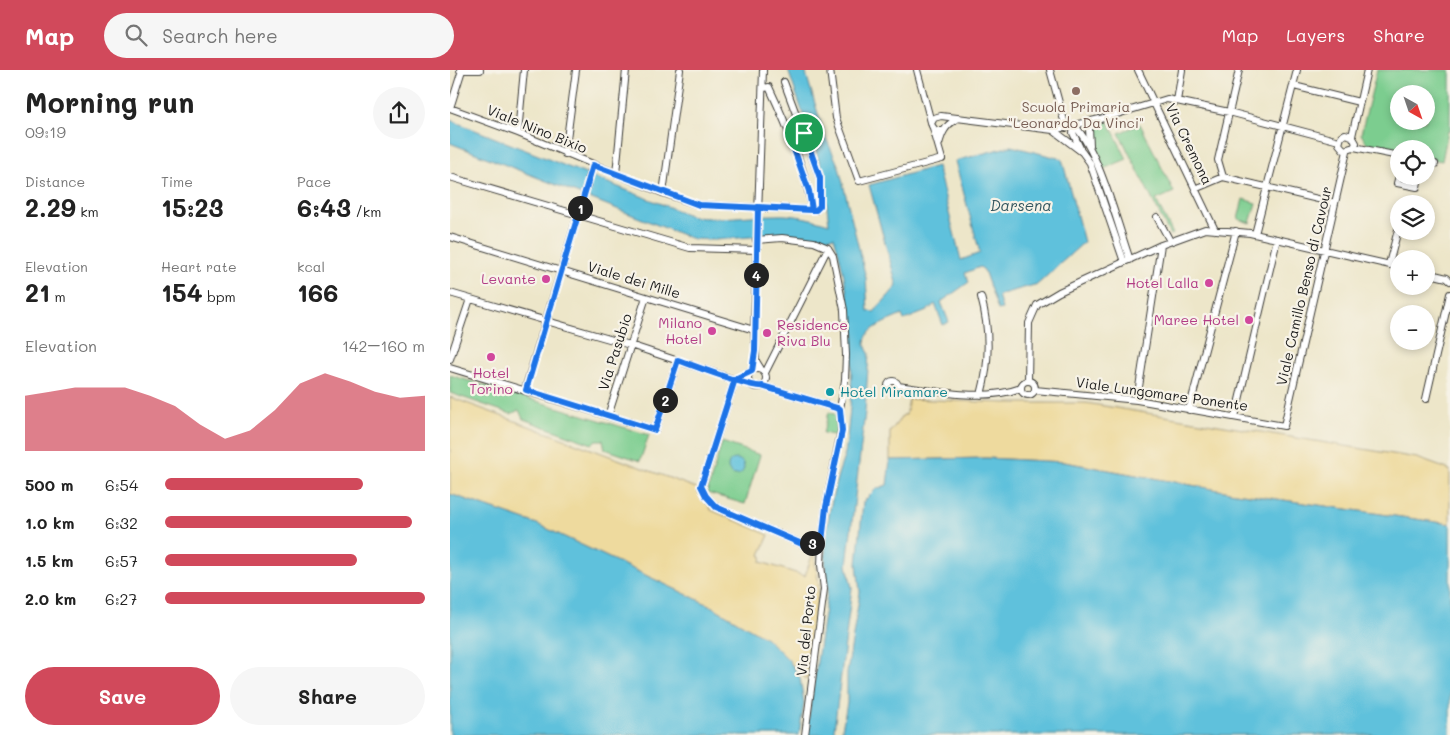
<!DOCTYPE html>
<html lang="en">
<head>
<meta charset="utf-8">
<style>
  body { margin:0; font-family:Mali,sans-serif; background:#f6f6f6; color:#222; height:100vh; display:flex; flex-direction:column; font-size:19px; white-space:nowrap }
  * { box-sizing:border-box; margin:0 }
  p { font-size:16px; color:#767676 }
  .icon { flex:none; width:28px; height:28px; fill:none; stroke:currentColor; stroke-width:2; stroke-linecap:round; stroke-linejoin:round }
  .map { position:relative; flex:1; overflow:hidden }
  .side { display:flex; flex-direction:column; background:#fff; width:450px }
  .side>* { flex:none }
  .needle { width:32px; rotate:140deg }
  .buttons { position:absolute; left:940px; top:15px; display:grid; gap:10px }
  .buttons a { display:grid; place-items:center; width:45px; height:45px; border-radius:50%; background:#fff; box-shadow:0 2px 8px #0003; font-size:25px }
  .pin { position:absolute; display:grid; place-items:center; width:42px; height:42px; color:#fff; margin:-21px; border:2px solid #fff; border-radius:50%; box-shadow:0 1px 5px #0007 }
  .km { position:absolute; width:25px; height:25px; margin:-12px; border-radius:50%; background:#222; color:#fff; font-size:14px; line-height:25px; text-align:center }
  .round { display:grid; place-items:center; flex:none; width:52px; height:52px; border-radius:26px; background:#f6f6f6 }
  .head { display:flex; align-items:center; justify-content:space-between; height:85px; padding:0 25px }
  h1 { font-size:28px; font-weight:700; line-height:38px }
  .stats { display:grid; grid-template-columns:repeat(3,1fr); gap:8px; height:85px; padding:5px 25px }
  .stats div { display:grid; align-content:center }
  .stats b { font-size:25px; font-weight:700 }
  .stats small { font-size:14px; font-weight:400 }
  .stats p { font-size:14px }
  .chart { height:140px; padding:10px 25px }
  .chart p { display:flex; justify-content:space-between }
  .chart svg { width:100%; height:90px; margin-top:5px; fill:#d1495b; opacity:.7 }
  .cta { display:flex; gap:10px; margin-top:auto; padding:10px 25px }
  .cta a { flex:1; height:58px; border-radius:30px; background:#d1495b; color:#fff; font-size:20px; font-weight:700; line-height:58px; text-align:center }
  .cta a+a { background:#f6f6f6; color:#222 }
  ul { padding:0 25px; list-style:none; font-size:16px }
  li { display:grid; grid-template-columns:80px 60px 1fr; align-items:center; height:38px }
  li i { height:12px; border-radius:6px; background:#d1495b }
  header { display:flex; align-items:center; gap:30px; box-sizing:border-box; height:70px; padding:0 25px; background:#d1495b; color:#fff }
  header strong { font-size:24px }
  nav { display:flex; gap:28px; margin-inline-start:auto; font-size:18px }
  .search { width:350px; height:45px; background:#f6f6f6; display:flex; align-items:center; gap:12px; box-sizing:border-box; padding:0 18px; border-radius:28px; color:#767676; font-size:19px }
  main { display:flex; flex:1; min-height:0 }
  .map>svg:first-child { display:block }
  .green { fill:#7bcd8f; stroke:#4c7456; fill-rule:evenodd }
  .sand { fill:#eeda9e; stroke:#857b5d }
  .water { fill:#5ec1dc; stroke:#3d6e7c }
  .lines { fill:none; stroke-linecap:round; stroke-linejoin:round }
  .ferry { stroke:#33565f; stroke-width:1; stroke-dasharray:6 5; stroke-linecap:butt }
  .minor-casing { stroke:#3b3a36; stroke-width:8 }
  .minor { stroke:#fff; stroke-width:6 }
  .route-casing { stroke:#fff; stroke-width:10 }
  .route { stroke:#1a73e8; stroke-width:6 }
  .education-dot { fill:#8d6e63; stroke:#f7f3e8; stroke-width:2 }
  .hotel-dot { fill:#d1479c; stroke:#f7f3e8; stroke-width:2 }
  .culture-dot { fill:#0f9aa8; stroke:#f7f3e8; stroke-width:2 }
  .labels { text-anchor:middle; stroke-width:4.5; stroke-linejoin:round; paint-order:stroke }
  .education-label { font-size:14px; fill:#785e54; stroke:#f7f3e8 }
  .street-label { font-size:14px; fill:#1c1c1c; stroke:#f7f3e8 }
  .hotel-label { font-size:14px; fill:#b23c85; stroke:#f7f3e8; text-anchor:end }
  .culture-label { font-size:14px; fill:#0d838f; stroke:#f7f3e8; text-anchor:start }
  .water-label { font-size:15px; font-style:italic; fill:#33565f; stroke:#f7f3e8 }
</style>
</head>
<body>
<header>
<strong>Map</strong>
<div class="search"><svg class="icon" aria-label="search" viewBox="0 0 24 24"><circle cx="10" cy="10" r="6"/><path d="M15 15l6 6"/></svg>Search here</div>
<nav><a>Map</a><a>Layers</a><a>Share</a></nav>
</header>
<main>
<section class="side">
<div class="head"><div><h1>Morning run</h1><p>09:19</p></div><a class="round"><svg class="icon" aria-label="share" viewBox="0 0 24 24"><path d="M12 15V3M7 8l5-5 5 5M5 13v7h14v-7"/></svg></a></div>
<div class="stats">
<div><p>Distance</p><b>2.29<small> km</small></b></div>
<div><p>Time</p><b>15:23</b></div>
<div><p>Pace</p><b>6:43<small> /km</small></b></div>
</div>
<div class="stats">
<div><p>Elevation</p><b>21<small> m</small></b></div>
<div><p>Heart rate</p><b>154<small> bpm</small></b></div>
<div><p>kcal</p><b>166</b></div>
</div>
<div class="chart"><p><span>Elevation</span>142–160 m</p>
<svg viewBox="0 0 160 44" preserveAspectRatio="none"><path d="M0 44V17L10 15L20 13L30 13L40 13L50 17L60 22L70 31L80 38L90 34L100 24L110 11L120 6L130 10L140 15L150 18L160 17V44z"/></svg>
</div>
<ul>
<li><b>500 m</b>6:54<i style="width:76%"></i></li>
<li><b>1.0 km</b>6:32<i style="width:95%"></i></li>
<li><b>1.5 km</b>6:57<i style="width:74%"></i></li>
<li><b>2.0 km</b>6:27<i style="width:100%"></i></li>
</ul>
<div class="cta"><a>Save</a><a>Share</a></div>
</section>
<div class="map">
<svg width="1000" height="665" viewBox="0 0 1000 665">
  <rect width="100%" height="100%" fill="#f7f3e8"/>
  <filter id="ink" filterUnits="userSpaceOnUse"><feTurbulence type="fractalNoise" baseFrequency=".02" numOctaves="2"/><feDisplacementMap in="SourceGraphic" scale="10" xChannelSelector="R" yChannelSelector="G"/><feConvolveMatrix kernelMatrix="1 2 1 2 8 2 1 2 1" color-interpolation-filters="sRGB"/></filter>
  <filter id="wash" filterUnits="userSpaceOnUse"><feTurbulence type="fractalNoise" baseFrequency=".0096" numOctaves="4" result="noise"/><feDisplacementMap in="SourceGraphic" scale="20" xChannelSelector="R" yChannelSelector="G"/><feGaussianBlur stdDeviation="1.12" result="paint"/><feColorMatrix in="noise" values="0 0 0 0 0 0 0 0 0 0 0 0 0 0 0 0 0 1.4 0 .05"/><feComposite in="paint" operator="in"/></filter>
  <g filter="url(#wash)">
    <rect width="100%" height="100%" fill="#ede6c9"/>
    <path class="green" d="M 927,0 L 1000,0 L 1000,61 L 998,61 L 992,91 L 976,88 L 976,79 L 949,79 L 949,81 L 917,74 L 911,64 ZM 949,24 L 976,24 L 976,51 L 949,51 Z
      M 658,51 L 677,89 L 653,99 L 643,62 L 648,54 Z
      M 690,54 L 724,122 L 706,130 L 723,164 L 720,165 L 669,63 Z
      M 793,129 L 806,133 L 800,153 L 788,149 Z
      M 0,305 L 199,365 L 190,391 L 155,379 L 153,370 L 146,370 L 142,374 L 73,349 L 69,340 L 61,344 L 0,323 Z
      M 379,342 L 386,345 L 389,351 L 388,366 L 373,363 Z
      M 272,372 L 310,385 L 295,434 L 257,423 Z"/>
    <path class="sand" d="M 0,327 L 249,419 L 261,440 L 319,465 L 310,485 L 312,486 L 311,492 L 355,506 L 364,480 L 366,481 L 365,494 L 369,514 L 361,595 L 357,610 L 316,568 L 261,536 L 87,454 L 0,424 Z
      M 459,329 L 556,333 L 636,333 L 967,388 L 1000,400 L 1000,454 L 785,423 L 615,392 L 536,388 L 440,390 L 440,362 L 453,345 L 456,345 Z"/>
    <path class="water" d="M 338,0 L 355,0 L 374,64 L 389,97 L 416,208 L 418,241 L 424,242 L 447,216 L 419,115 L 487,96 L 511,190 L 530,183 L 505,91 L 561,76 L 612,89 L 634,172 L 588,214 L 548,225 L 552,239 L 548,240 L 534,200 L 530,197 L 515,203 L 519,212 L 491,232 L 499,252 L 493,255 L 485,234 L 477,241 L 454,250 L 452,245 C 437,252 404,261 419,283 L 415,342 L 397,495 L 402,518 L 384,660 L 386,665 L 356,665 L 378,518 C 371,482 378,444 387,408 C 389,400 393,391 395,383 C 405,312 406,236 384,167 L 374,169 L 336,164 L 265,170 L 243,169 L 0,73 L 0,50 L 244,147 C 271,150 298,145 326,145 C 344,144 362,149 379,154 L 373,102 Z
      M 536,388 L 614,392 L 785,423 L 1000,454 L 1000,665 L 391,665 L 397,633 L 397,603 L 410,522 L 407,494 L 413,432 L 426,419 L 437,415 L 440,390 Z
      M278 397a8 8 0 1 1 16 0a8 8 0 1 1-16 0Z
      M 0,424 L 87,454 L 261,536 L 316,568 L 338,589 L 350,608 L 354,633 L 349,665 L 0,665 Z"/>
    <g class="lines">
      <path class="ferry" d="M 397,316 L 419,319"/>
    </g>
  </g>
  <g filter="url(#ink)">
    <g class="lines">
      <g class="minor-casing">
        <path id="minor" d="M 10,0 L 30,0
          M 380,0 L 386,48 L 409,111 L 492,89 L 483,58
          M 467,0 L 482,56 L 486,61 L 493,61
          M 600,0 L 616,58
          M 688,0 L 765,160
          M 844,16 L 909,32
          M 314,18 L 319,17 C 337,55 355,98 362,139
          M 727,31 L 732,0
          M 0,38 L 68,63 L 213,123 L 249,135 L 366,140 L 370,136 L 370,108 L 334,12
          M 0,38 L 12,0
          M 482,52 L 484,48 L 491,46 L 603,60 L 654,48 L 717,29 L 779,42 L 889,71
          M 625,56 C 650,84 667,153 680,190
          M 625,56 L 623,63 L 630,78
          M 603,60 L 632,82 L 640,93 L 674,192
          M 68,63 L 74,0
          M 902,66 L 917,0
          M 340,68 L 354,63
          M 489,74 C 492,63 495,56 505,50
          M 640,75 L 639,59 L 644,51
          M 904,77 L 906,73 L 902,66 L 895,64 L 891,67 L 889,74 L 894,80 L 904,77 L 949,86
          M 115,84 L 126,0
          M 976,92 L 985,94
          M 166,104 L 176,0
          M 949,106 L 947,113 L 967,117 L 969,106
          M 0,107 L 240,178 L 307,180
          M 773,107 L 768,90 L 789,0
          M 747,118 L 773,107 L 885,133
          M 213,123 L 230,0
          M 707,147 L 720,171
          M 805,164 L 847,0
          M 0,167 L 304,260
          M 306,170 L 332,168 L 364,172 L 378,178 L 383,186 L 394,240 L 396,285 L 395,310 L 390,339 L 391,361 L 376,437 L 372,472 L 371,495 L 374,519 L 355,665
          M 939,194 L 949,156
          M 976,203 L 997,208 L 1000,211
          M 0,223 L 180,275 L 301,315
          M 0,289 L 20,229
          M 0,298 L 205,360 L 228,290
          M298 308a9 9 0 1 1 18 0a9 9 0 1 1-18 0Z
          M 311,299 L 306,291 L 304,260 L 313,0
          M 315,303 L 378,178
          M 285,309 L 251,417 L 256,426 L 266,437 L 352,474 L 372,472
          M571 318a7 7 0 1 1 14 0a7 7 0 1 1-14 0Z
          M438 316a5 5 0 1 1 10 0a5 5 0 1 1-10 0Z
          M 578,311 L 579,253 L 587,235 L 609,222 L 711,175 L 755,159 L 800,163 L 949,197
          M 312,316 L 390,339
          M 448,316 C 487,321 533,332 571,318
          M 75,320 L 143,95
          M 585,320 L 687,330 L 834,356 L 897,81
          M 531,325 C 540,292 540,260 531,227
          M 976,329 L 1000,224
          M 687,330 L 711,175
          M 739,340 L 786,161
          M 158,346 L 196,227
          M 785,347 L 827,169"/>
      </g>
      <use href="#minor" class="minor"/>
    </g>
  </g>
  <g class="lines" filter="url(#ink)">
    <g class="route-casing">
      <path id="route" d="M 354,63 L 370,108 L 370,136 L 366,140 L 362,140 L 249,135 L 143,95 L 76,320 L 205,360 L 228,290 C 242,295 304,319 312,316 L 390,339 L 392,361 L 376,437 L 372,472 L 352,474 L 266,437 L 256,426 L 251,416 L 285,309 L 302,301 L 305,281 L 308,137 L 362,140 L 359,121 L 340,68 L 354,63"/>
    </g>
    <use href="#route" class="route"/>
  </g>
  <circle class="education-dot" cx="626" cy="21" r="5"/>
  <g class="hotel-dot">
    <circle cx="96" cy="209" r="5"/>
    <circle cx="759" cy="213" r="5"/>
    <circle cx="799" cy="250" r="5"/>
    <circle cx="262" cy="261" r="5"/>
    <circle cx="317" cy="263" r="5"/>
    <circle cx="41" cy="287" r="5"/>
  </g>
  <circle class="culture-dot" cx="380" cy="322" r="5"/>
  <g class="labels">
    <g class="education-label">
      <text x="626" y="42">Scuola Primaria<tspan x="626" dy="16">"Leonardo Da Vinci"</tspan></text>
    </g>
    <g class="street-label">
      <text transform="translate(87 59) rotate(22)" y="5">Viale Nino Bixio</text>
      <text transform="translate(739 74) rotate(64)" y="5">Via Cremona</text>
      <text transform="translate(184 210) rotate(17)" y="5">Viale dei Mille</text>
      <text transform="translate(854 216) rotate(-77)" y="5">Viale Camillo Benso di Cavour</text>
      <text transform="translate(165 282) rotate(-72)" y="5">Via Pasubio</text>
      <text transform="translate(712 324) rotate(8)" y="5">Viale Lungomare Ponente</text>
      <text transform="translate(356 561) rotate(-84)" y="5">Via del Porto</text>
    </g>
    <g class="hotel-label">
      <text x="86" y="214">Levante</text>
      <text x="749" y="218">Hotel Lalla</text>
      <text x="789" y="255">Maree Hotel</text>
      <text x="252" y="258">Milano<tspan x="252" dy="16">Hotel</tspan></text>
      <text x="327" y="260" text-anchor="start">Residence<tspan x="327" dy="16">Riva Blu</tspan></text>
      <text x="41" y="308" text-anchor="middle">Hotel<tspan x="41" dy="16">Torino</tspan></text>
    </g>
    <g class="culture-label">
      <text x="390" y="327">Hotel Miramare</text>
    </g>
    <g class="water-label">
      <text x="571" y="141">Darsena</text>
    </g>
  </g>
</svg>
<div class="buttons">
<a><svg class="needle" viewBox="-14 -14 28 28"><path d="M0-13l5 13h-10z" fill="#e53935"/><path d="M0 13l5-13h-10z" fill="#767676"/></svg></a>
<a><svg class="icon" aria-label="locate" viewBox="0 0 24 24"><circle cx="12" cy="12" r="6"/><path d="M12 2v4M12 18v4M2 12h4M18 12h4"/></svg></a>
<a><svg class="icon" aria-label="layers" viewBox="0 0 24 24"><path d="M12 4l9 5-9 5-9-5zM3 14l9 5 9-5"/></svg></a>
<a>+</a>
<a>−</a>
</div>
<div class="pin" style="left:354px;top:63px;background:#1e9e55"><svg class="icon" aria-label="arrive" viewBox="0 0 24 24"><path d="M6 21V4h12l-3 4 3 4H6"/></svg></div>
<b class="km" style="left:130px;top:138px">1</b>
<b class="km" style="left:215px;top:330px">2</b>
<b class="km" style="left:362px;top:473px">3</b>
<b class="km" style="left:306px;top:205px">4</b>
</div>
</main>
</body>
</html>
